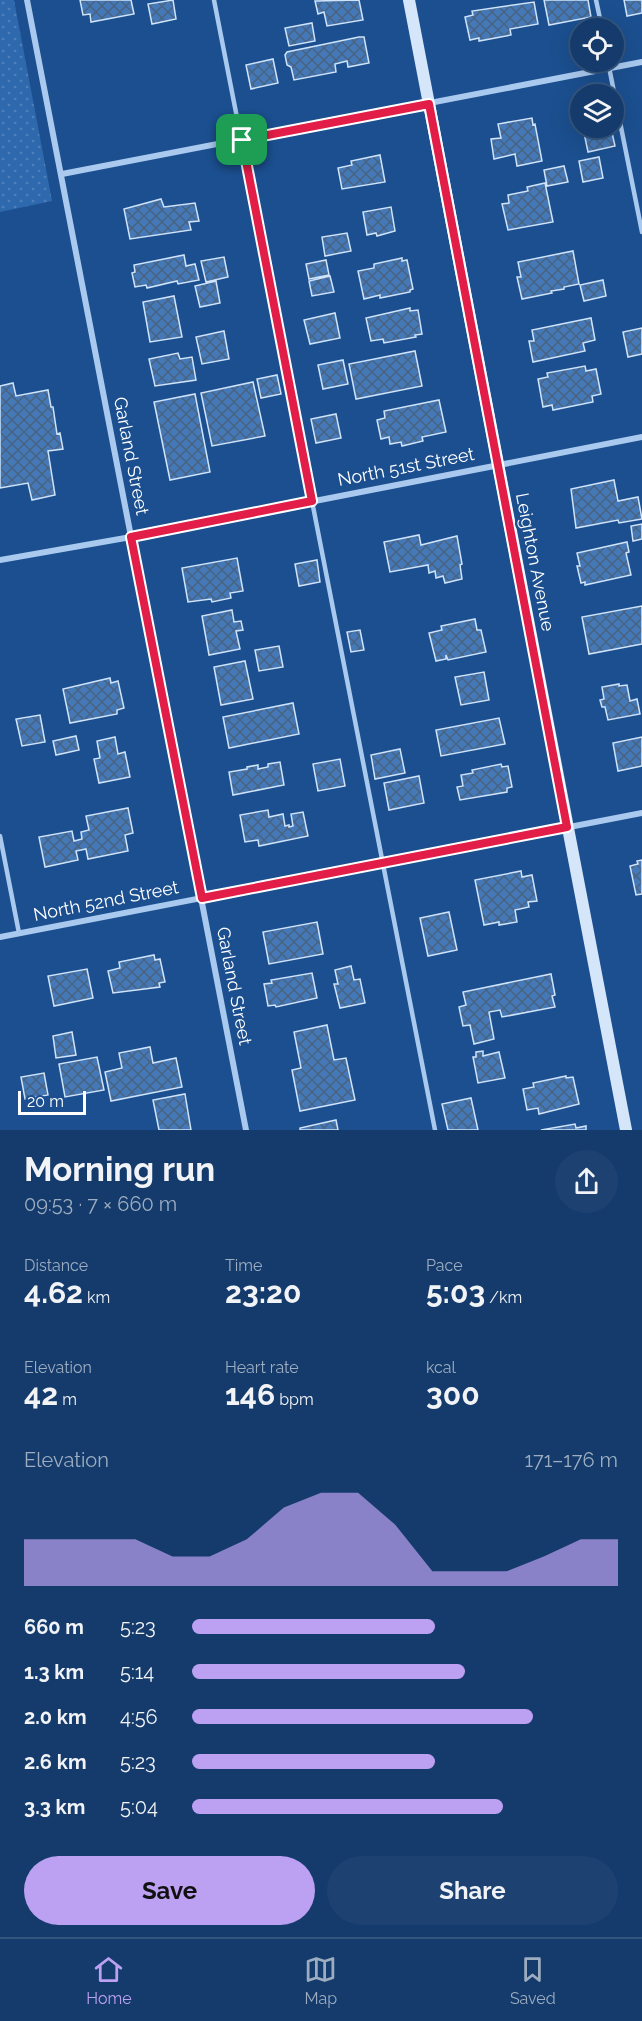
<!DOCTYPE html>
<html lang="en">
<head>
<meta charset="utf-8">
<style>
  body { margin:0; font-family:Raleway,sans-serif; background:#1d4271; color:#f1f3f6; height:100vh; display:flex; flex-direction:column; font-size:22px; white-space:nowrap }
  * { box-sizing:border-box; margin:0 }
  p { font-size:20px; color:#9dadc1 }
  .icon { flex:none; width:33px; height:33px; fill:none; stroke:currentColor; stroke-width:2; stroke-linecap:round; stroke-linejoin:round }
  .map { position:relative; height:1130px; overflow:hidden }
  .side { display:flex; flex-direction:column; background:#143b6b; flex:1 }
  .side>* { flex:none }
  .fabs { position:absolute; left:570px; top:18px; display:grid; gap:12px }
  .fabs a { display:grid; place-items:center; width:54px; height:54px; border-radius:50%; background:#143b6b; box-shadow:0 6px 24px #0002,0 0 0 2px #33557e; font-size:30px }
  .scale { position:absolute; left:18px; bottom:15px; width:68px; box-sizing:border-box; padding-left:6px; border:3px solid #fff; border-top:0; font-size:16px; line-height:21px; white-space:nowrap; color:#fff; -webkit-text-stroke:4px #1b4f8f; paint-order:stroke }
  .pin { position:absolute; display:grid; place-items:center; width:51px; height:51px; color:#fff; margin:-26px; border-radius:12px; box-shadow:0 3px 9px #0006 }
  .round { display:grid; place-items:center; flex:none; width:63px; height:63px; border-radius:32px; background:#1d4271 }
  .head { display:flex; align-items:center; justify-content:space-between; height:102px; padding:0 24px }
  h1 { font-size:33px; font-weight:700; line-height:45px }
  .metrics { display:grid; grid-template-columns:repeat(3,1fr); gap:9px; height:102px; padding:6px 24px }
  .metrics div { display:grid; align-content:center }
  .metrics b { font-size:30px; font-weight:700 }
  .metrics small { font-size:16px; font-weight:400 }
  .metrics p { font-size:16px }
  .chart { height:168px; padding:12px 24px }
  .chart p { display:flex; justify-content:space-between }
  .chart svg { width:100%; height:108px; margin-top:6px; fill:#bca0f2; opacity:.7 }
  .cta { display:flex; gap:12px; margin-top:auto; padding:12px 24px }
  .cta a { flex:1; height:69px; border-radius:36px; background:#bca0f2; color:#111; font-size:24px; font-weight:700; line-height:69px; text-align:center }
  .cta a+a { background:#1d4271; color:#f1f3f6 }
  ul { padding:0 24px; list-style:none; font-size:20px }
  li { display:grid; grid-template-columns:96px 72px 1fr; align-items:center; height:45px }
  li i { height:15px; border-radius:8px; background:#bca0f2 }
  .dock { display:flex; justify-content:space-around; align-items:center; height:84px; border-top:2px solid #33557e; background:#143b6b; font-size:16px; color:#9dadc1 }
  .dock a { display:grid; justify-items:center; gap:3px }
  .dock .current { color:#bca0f2 }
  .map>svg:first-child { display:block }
  .grass { fill:url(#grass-dots) }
  .building { fill:url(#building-cross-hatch); stroke:#cfe3fa; stroke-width:1.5 }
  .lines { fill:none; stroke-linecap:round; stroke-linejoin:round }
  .lane { stroke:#a9c9ee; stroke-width:4.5 }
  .street { stroke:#a9c9ee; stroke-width:6 }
  .secondary { stroke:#d6e6fa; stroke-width:12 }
  .route-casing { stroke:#fff; stroke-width:12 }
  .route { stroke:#e11d48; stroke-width:8 }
  .labels { text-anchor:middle; stroke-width:5; stroke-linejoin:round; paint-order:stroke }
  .street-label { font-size:18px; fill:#fff; stroke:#1b4f8f }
</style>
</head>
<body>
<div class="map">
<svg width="642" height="1130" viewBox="0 0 642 1130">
  <defs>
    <pattern id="grass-dots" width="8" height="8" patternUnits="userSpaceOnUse" patternTransform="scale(1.5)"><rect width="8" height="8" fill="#2e69ad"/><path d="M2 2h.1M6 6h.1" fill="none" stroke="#4d80b9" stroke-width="1.8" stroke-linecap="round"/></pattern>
    <pattern id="building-cross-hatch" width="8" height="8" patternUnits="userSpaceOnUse" patternTransform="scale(1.5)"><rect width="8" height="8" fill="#4478b7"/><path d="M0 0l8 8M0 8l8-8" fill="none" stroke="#486282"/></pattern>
  </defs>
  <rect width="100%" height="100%" fill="#1b4f8f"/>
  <path class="grass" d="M 0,0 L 14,0 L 52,201 L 0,212 Z"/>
  <path class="building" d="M 80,0 L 131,0 L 134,14 L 91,22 L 90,14 L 83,15 Z
    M 173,0 L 176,19 L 152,24 L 148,4 Z
    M 359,0 L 363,20 L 327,26 L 324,12 L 318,14 L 315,1 Z
    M 544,0 L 588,0 L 591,17 L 549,25 Z
    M 624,0 L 642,0 L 642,13 L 627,16 Z
    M 534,2 L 538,24 L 510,29 L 511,35 L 479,41 L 479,38 L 470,40 L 465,17 L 473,15 L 472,11 Z
    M 312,23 L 315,41 L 289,46 L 285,28 Z
    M 359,37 L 364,37 L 369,63 L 348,67 L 347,61 L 335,64 L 336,72 L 294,80 L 291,67 L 287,65 L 285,55 L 287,52 Z
    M 273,59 L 278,83 L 251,89 L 246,65 Z
    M 532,118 L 533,125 L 535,124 L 542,161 L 517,166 L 515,154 L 494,159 L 491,139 L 501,138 L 498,124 Z
    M 583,128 L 611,128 L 615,146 L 588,152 Z
    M 380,155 L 385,182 L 342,189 L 338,168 L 352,165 L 351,161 Z
    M 599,157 L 603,178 L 583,182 L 579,161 Z
    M 564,166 L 568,182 L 547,186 L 544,170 Z
    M 545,183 L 553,222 L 508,230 L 502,204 L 509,203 L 508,195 L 528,191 L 527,187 Z
    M 161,199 L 164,207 L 195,203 L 199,221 L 189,222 L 191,230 L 130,239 L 124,209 Z
    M 391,207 L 395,231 L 377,236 L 376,233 L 367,235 L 363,212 Z
    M 347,233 L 351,251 L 325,256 L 322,237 Z
    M 573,251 L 579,284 L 564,287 L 564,289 L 551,291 L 552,293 L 522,299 L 517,277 L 521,277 L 518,262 Z
    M 184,255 L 186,266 L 195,264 L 199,280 L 178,284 L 177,281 L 147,288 L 146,285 L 135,287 L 132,273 L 135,272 L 134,265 Z
    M 224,257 L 228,277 L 206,282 L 201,261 Z
    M 402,258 L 402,261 L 407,260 L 413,289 L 410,290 L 410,292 L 380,298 L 380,295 L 364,299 L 358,271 L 374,268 L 374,264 Z
    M 326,260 L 329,275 L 309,279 L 306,264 Z
    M 330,276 L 334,292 L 312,296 L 309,281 Z
    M 603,280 L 606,296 L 584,301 L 580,285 Z
    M 216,281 L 220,303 L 200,307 L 195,286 Z
    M 174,296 L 182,337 L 150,342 L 143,302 Z
    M 410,308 L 410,311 L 418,310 L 422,334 L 415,335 L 416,337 L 384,343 L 383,339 L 371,341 L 366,318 Z
    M 335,313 L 340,338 L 310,344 L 304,320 Z
    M 591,318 L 595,340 L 583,343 L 585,351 L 533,362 L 529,341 L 534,341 L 532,330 Z
    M 642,328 L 642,354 L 628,357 L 623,332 Z
    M 224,331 L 229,359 L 202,364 L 196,337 Z
    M 415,351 L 422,386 L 356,399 L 349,364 Z
    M 178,353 L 180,359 L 192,357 L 196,380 L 155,386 L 149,359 Z
    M 343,360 L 348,384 L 323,389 L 318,365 Z
    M 585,366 L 586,371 L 596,369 L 601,394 L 592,396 L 593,402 L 553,410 L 552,405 L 543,407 L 538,379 L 548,377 L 547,373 Z
    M 277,375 L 281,394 L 261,398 L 257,379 Z
    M 253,382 L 265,436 L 212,446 L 201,393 Z
    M 13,383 L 16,396 L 48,390 L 51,407 L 53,407 L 57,434 L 60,433 L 63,449 L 48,451 L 55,495 L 32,500 L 28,483 L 0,488 L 0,386 Z
    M 195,394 L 210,472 L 170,480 L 154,402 Z
    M 439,400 L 446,432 L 422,437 L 423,441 L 402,446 L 401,442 L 390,444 L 389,437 L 381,439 L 377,420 L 385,418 L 384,411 Z
    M 336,414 L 341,438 L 316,443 L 311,419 Z
    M 614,480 L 618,501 L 638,497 L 642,519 L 619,523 L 618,520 L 576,528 L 571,489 Z
    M 642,524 L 642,539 L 633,541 L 631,526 Z
    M 419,535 L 421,545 L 457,536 L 462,564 L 460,565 L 462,579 L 445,583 L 443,576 L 436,578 L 435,571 L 429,573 L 428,565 L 390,572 L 384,542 Z
    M 627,542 L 629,552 L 626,553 L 631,575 L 585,585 L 585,582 L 581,583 L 577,566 L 580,566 L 577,553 Z
    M 237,558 L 243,591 L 230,593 L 231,598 L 212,602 L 211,599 L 188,602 L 182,568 Z
    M 317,560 L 320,582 L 299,586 L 295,564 Z
    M 642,606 L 642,644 L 589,654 L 582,617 Z
    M 232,610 L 234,622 L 241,621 L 243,630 L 236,631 L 240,649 L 209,655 L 202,616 Z
    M 475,619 L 477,630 L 481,630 L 486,652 L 448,660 L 446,655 L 446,659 L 436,661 L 429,633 L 442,630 L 441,626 Z
    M 360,630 L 364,650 L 351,652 L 347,632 Z
    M 279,646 L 283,667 L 259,671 L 255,650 Z
    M 245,661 L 253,699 L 221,705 L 214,667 Z
    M 484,672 L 489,700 L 461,705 L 455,677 Z
    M 110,678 L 111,683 L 118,681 L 124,708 L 117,710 L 117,714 L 70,723 L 63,689 Z
    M 619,684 L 619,686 L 627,685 L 630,701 L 637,699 L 640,714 L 608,720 L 605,707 L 602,707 L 600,700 L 604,699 L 602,687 Z
    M 293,703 L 299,734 L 229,748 L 223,717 Z
    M 40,715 L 45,742 L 22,746 L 16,719 Z
    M 499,718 L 505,744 L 441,756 L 436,730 Z
    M 76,736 L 79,750 L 56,755 L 53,741 Z
    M 115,737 L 118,754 L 125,752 L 130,777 L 99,783 L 94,759 L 100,758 L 97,741 Z
    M 642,737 L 642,766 L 618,771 L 613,743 Z
    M 400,749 L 405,773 L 375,779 L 371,755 Z
    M 340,759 L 345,786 L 318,791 L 313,764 Z
    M 280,762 L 284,785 L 233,795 L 229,772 L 247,769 L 247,767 L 258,765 L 258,769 L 268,767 L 268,764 Z
    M 501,764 L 502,767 L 508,766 L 512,787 L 507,788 L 507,792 L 460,800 L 457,787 L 463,786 L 461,775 L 473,773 L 472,770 Z
    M 419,776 L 424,803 L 389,810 L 384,783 Z
    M 128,808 L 133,833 L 125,835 L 128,851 L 88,859 L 86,849 L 76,851 L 78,860 L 45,867 L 39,837 L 72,831 L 74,841 L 82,839 L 81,832 L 89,830 L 86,816 Z
    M 268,810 L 269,817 L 283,814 L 285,826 L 289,825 L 289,827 L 293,826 L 291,814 L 303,812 L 308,836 L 259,846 L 258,840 L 245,842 L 240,815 Z
    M 642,860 L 642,894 L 636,895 L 630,866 L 638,864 L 637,861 Z
    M 521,871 L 522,877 L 532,875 L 537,901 L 528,902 L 529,907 L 515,910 L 517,922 L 499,925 L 499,922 L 484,925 L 475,880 Z
    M 449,912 L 457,950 L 428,956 L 420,918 Z
    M 317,922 L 323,954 L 269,964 L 263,932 Z
    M 154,955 L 155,960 L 160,959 L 165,982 L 159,983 L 160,987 L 113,993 L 108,971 L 120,968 L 119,962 Z
    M 351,966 L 354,980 L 360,979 L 365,1003 L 340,1008 L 334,984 L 338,984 L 335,970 Z
    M 87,969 L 93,998 L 54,1006 L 48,976 Z
    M 312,973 L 317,998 L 276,1007 L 275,1005 L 268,1006 L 264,984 L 272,983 L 271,980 Z
    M 551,974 L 555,995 L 552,996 L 555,1007 L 502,1017 L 500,1010 L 489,1012 L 494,1039 L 474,1044 L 470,1025 L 463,1026 L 459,1007 L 466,1005 L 463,992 Z
    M 327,1025 L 334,1060 L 346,1058 L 355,1100 L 300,1111 L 292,1070 L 301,1068 L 294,1032 Z
    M 72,1032 L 76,1055 L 56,1058 L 53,1036 Z
    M 150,1047 L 153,1063 L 176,1058 L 182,1087 L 111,1101 L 105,1072 L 122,1068 L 119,1053 Z
    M 483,1051 L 483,1056 L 499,1052 L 505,1078 L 478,1083 L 473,1057 L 476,1057 L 476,1052 Z
    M 97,1057 L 104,1090 L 65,1097 L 59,1064 Z
    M 44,1073 L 48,1095 L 25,1099 L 21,1077 Z
    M 566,1076 L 566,1078 L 573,1077 L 579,1104 L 539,1114 L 538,1108 L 527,1110 L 523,1089 L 534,1087 L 533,1083 Z
    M 185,1094 L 191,1130 L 159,1130 L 153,1100 Z
    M 471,1098 L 478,1130 L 448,1130 L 442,1104 Z
    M 336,1120 L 338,1130 L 300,1130 L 300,1128 Z
    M 575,1124 L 576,1128 L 586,1126 L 586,1130 L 541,1130 Z"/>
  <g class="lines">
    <path class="lane" d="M 214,0 L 435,1130
      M 596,0 L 602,28
      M 608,62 L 642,232
      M 0,836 L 19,933"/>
    <path class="street" d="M 27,0 L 246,1130
      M 62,174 L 642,62
      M 0,560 L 131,537 L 642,437
      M 0,937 L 642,813"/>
    <path class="secondary" d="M 409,0 L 626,1130"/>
  </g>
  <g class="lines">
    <g class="route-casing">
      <path id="route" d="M 429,104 L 567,827 L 202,898 L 131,537 L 312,501 L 242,140 Z"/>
    </g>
    <use href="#route" class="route"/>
  </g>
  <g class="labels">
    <g class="street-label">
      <text transform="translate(131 456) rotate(79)" y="6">Garland Street</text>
      <text transform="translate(406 467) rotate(-11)" y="6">North 51st Street</text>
      <text transform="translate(535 562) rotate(79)" y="6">Leighton Avenue</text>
      <text transform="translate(106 901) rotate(-11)" y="6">North 52nd Street</text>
      <text transform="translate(234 986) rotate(79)" y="6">Garland Street</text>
    </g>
  </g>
</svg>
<div class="fabs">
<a><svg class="icon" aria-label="locate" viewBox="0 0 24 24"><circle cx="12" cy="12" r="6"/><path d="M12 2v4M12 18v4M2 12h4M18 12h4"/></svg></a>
<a><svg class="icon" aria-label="layers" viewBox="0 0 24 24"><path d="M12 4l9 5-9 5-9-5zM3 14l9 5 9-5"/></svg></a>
</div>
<div class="scale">20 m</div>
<div class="pin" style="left:242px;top:140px;background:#1e9e55"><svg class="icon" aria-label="arrive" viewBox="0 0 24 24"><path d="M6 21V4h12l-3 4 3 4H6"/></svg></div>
</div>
<section class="side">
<div class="head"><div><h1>Morning run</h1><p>09:53 · 7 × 660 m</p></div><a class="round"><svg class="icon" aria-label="share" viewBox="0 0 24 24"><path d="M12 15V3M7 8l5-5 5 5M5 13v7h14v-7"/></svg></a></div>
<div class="metrics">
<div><p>Distance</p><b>4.62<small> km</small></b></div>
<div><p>Time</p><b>23:20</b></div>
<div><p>Pace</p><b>5:03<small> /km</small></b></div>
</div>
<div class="metrics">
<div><p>Elevation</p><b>42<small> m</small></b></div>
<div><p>Heart rate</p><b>146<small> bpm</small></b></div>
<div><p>kcal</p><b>300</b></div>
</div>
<div class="chart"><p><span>Elevation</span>171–176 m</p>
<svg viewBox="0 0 160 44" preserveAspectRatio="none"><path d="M0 44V25L10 25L20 25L30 25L40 32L50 32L60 25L70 12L80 6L90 6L100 19L110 38L120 38L130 38L140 32L150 25L160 25V44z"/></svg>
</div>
<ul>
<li><b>660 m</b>5:23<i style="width:57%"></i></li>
<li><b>1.3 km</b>5:14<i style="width:64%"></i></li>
<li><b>2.0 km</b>4:56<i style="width:80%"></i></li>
<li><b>2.6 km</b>5:23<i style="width:57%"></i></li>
<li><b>3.3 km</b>5:04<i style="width:73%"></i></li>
</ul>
<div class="cta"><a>Save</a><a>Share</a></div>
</section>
<nav class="dock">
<a class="current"><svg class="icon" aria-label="home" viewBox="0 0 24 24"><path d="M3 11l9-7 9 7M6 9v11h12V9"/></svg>Home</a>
<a><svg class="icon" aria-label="map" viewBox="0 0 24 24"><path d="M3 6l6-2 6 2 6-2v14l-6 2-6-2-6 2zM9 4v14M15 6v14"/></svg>Map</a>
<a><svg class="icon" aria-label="saved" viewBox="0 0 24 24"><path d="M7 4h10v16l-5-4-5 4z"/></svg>Saved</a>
</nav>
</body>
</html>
